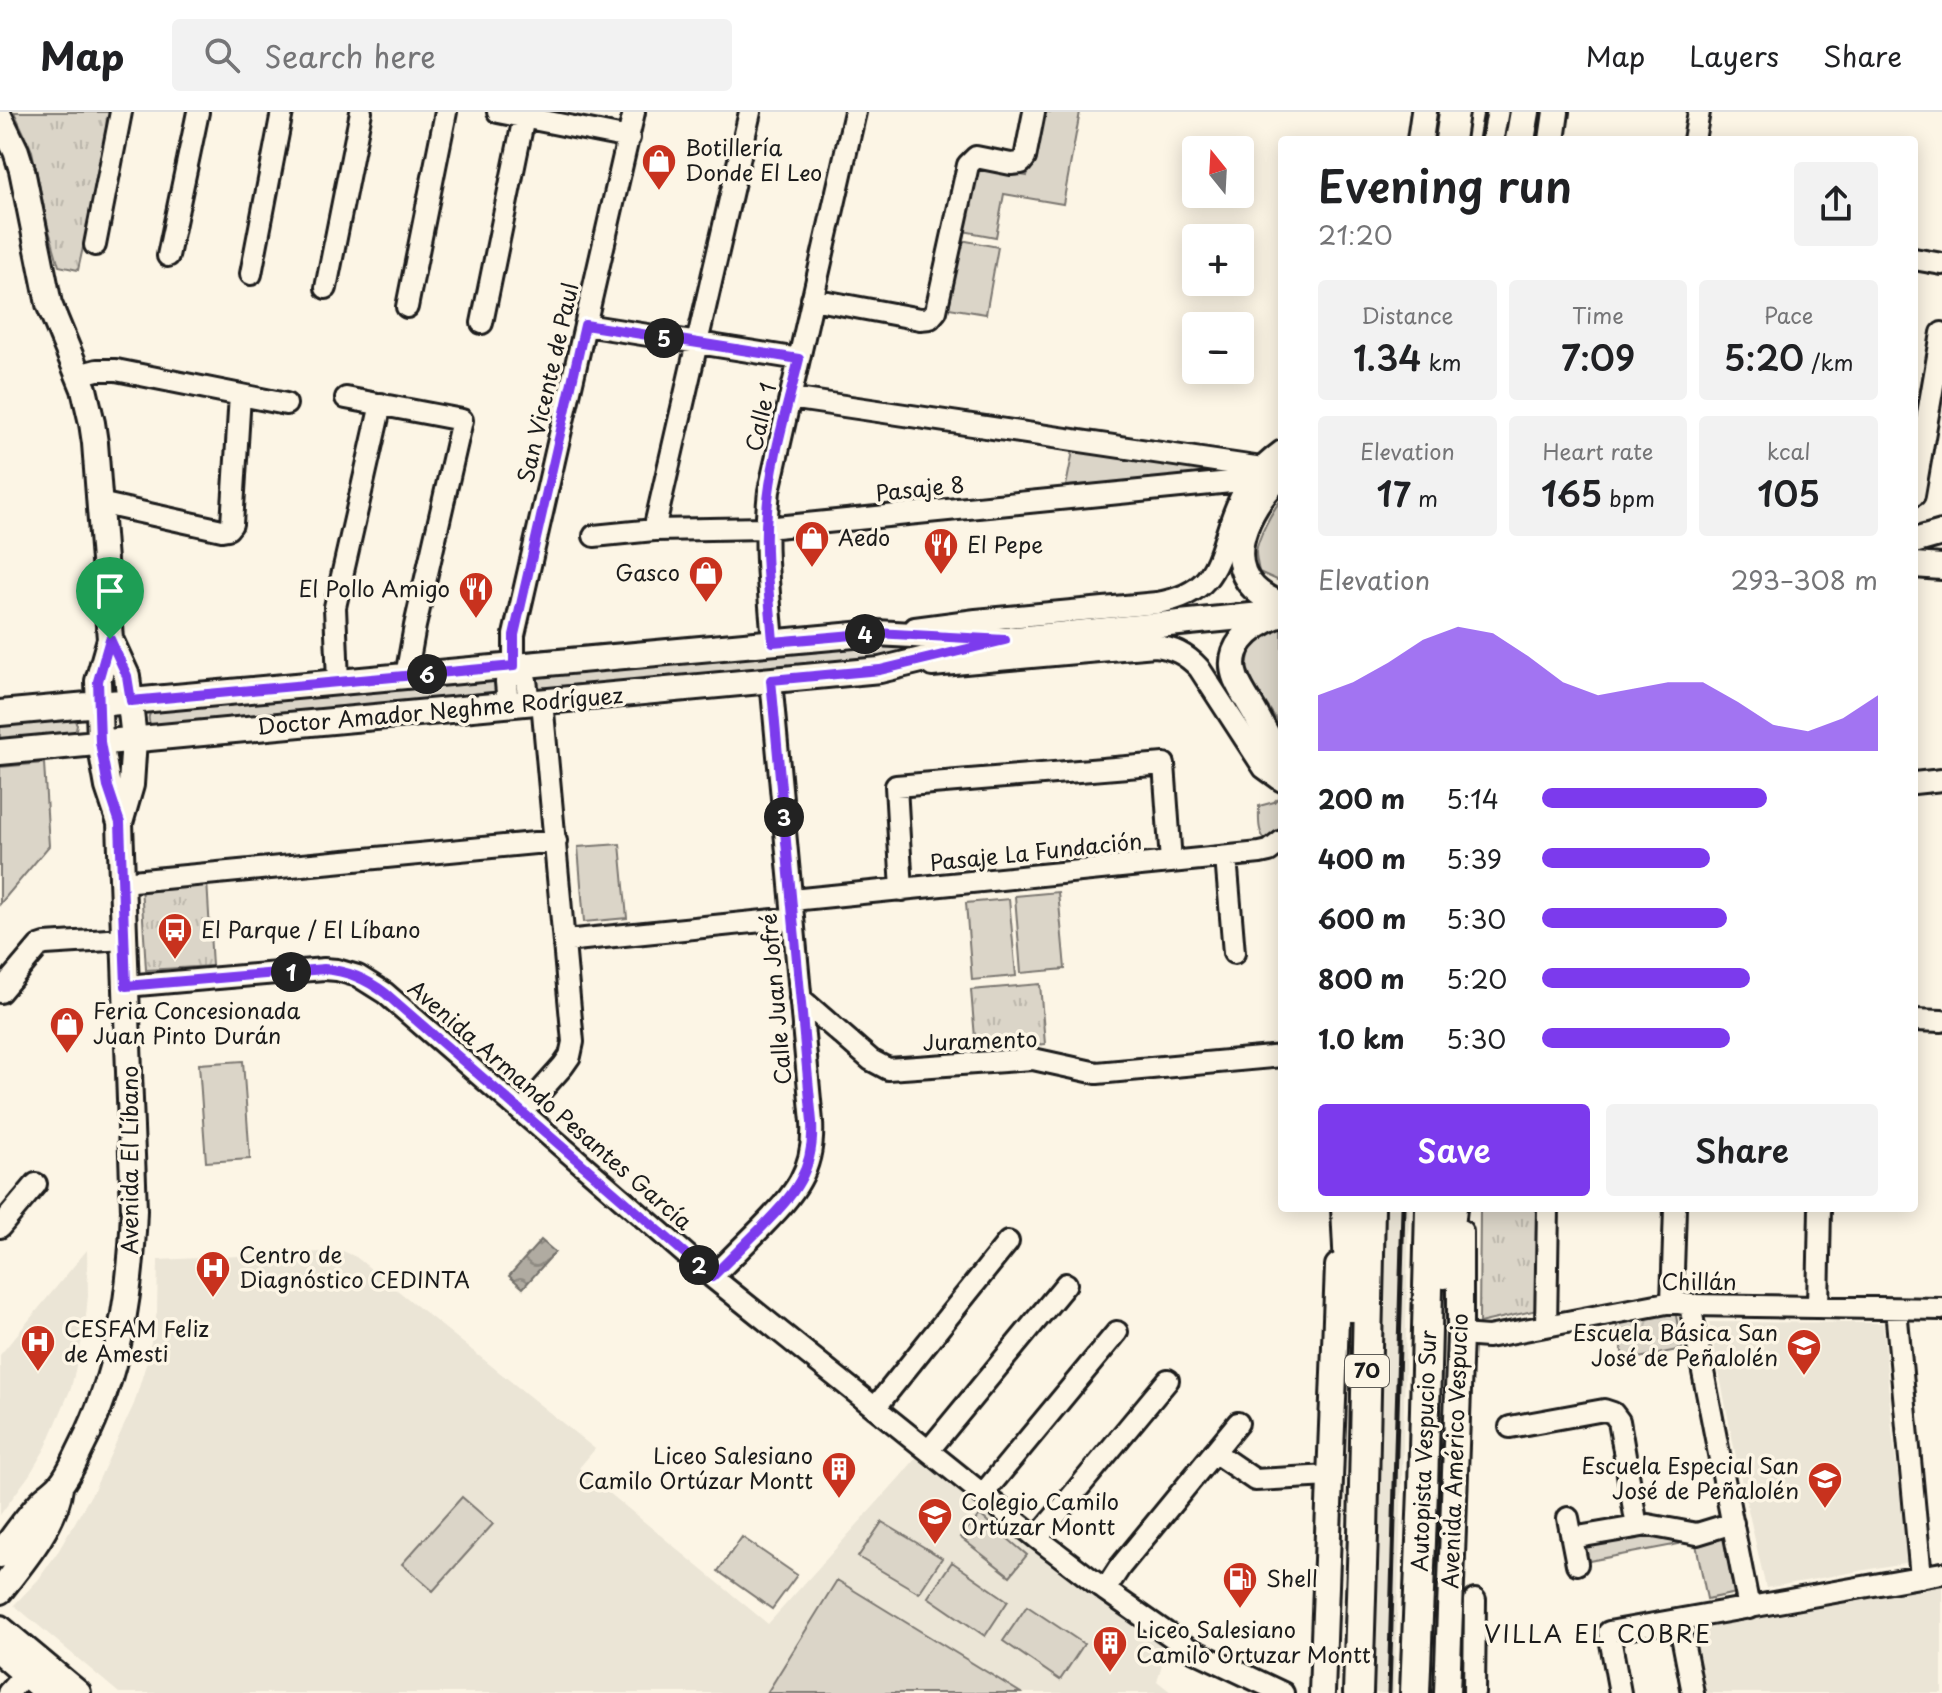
<!DOCTYPE html>
<html lang="en">
<head>
<meta charset="utf-8">
<style>
  body { margin:0; font-family:"Playpen Sans",sans-serif; background:#f2f2f2; color:#202124; height:100vh; display:flex; flex-direction:column; font-size:30px; white-space:nowrap }
  * { box-sizing:border-box; margin:0 }
  p { font-size:26px; color:#757577 }
  .icon { flex:none; width:44px; height:44px; fill:none; stroke:currentColor; stroke-width:2; stroke-linecap:round; stroke-linejoin:round }
  .map { position:relative; flex:1; overflow:hidden }
  .details { position:absolute; left:1278px; top:24px; width:640px; height:1076px; display:flex; flex-direction:column; background:#fff; border-radius:8px; box-shadow:0 4px 20px #0003 }
  .details>* { flex:none }
  .needle { width:52px; rotate:342deg }
  .buttons { position:absolute; left:1182px; top:24px; display:grid; gap:16px }
  .buttons a { display:grid; place-items:center; width:72px; height:72px; border-radius:8px; background:#fff; box-shadow:0 4px 20px #0003; font-size:40px }
  .pin { position:absolute; display:grid; place-items:center; width:68px; height:68px; color:#fff; margin:-82px -34px; border-radius:50% 50% 50% 0; rotate:-45deg; box-shadow:0 0 8px #0007 }
  .pin .icon { rotate:45deg }
  .km { position:absolute; width:40px; height:40px; margin:-20px; border-radius:50%; background:#222; color:#fff; font-size:22px; line-height:40px; text-align:center }
  .round { display:grid; place-items:center; flex:none; width:84px; height:84px; border-radius:8px; background:#f2f2f2 }
  .overview { display:flex; align-items:center; justify-content:space-between; height:136px; padding:0 40px }
  h1 { font-size:44px; font-weight:600; line-height:60px }
  .stats { display:grid; grid-template-columns:repeat(3,1fr); gap:12px; height:136px; padding:8px 40px }
  .stats div { display:grid; align-content:center; border-radius:8px; background:#f2f2f2; text-align:center }
  .stats b { font-size:34px; font-weight:600 }
  .stats small { font-size:22px; font-weight:400 }
  .stats p { font-size:22px }
  .chart { height:224px; padding:16px 40px }
  .chart p { display:flex; justify-content:space-between }
  .chart svg { width:100%; height:144px; margin-top:8px; fill:#7c3aed; opacity:.7 }
  .primary-button { display:flex; gap:16px; margin-top:auto; padding:16px 40px }
  .primary-button a { flex:1; height:92px; border-radius:8px; background:#7c3aed; color:#fff; font-size:32px; font-weight:600; line-height:92px; text-align:center }
  .primary-button a+a { background:#f2f2f2; color:#202124 }
  ul { padding:0 40px; list-style:none; font-size:26px }
  li { display:grid; grid-template-columns:128px 96px 1fr; align-items:center; height:60px }
  li i { height:20px; border-radius:10px; background:#7c3aed }
  header { display:flex; align-items:center; gap:48px; box-sizing:border-box; height:112px; padding:0 40px; background:#fff; border-bottom:2px solid #e0e0e0 }
  header strong { font-size:38px }
  nav { display:flex; gap:44px; margin-inline-start:auto; font-size:28px }
  .search { width:560px; height:72px; background:#f2f2f2; display:flex; align-items:center; gap:20px; box-sizing:border-box; padding:0 28px; border-radius:8px; color:#757577; font-size:30px }
  .map>svg:first-child { display:block }
  .built { fill:#ebe5d6 }
  .green { fill:#dbd5c8; stroke:#7c7872; stroke-width:2 }
  .park { fill:url(#park-tufts); stroke:#7c7872; stroke-width:2 }
  .water { fill:url(#water-waves); stroke:#75726c; stroke-width:2 }
  .lines { fill:none; stroke-linecap:round; stroke-linejoin:round }
  .minor-casing { stroke:#1c1c1c; stroke-width:26 }
  .major-casing { stroke:#1c1c1c; stroke-width:30 }
  .highway-casing { stroke:#1c1c1c; stroke-width:34 }
  .minor { stroke:#fcf5e5; stroke-width:20 }
  .major { stroke:#fcf5e5; stroke-width:24 }
  .highway { stroke:#fcf5e5; stroke-width:28 }
  .rail { stroke:#1c1c1c; stroke-width:5 }
  .route-casing { stroke:#fff; stroke-width:16 }
  .route { stroke:#7c3aed; stroke-width:10 }
  .labels { text-anchor:middle; stroke-width:7; stroke-linejoin:round; paint-order:stroke }
  .shield { fill:#fcf5e5; stroke:#5f5d58; stroke-width:2 }
  .shield-label { font-size:20px; font-weight:bold; fill:#1c1c1c }
  .poi-label { font-size:22px; fill:#1c1c1c; stroke:#fcf5e5; text-anchor:start }
  .street-label { font-size:22px; fill:#1c1c1c; stroke:#fcf5e5 }
  .neighbourhood-label { font-size:24px; letter-spacing:2px; fill:#1c1c1c; stroke:#fcf5e5 }
</style>
</head>
<body>
<header>
<strong>Map</strong>
<div class="search"><svg class="icon" aria-label="search" viewBox="0 0 24 24"><circle cx="10" cy="10" r="6"/><path d="M15 15l6 6"/></svg>Search here</div>
<nav><a>Map</a><a>Layers</a><a>Share</a></nav>
</header>
<div class="map">
<svg width="1942" height="1581" viewBox="0 0 1942 1581">
  <defs>
    <pattern id="park-tufts" width="24" height="20" patternUnits="userSpaceOnUse" patternTransform="scale(2)"><rect width="24" height="20" fill="#dbd5c8"/><path d="M3 7l-1-3M5 7V3M7 7l1-3M15 17l-1-3M17 17v-4M19 17l1-3" fill="none" stroke="#bbb6ab"/></pattern>
    <pattern id="water-waves" width="16" height="10" patternUnits="userSpaceOnUse" patternTransform="scale(2)"><rect width="16" height="10" fill="#b0aba1"/><path d="M0 5q4-4 8 0t8 0" fill="none" stroke="#8e8a82"/></pattern>
  </defs>
  <rect width="100%" height="100%" fill="#fcf5e5"/>
  <filter id="ink" filterUnits="userSpaceOnUse"><feTurbulence type="fractalNoise" baseFrequency=".0125" numOctaves="2"/><feDisplacementMap in="SourceGraphic" scale="16" xChannelSelector="R" yChannelSelector="G"/><feConvolveMatrix kernelMatrix="1 2 1 2 8 2 1 2 1" color-interpolation-filters="sRGB"/></filter>
  <g filter="url(#ink)">
    <path class="built" d="M 1386,1096 L 1409,1096 L 1402,1369 L 1394,1581 L 1372,1581 Z
      M 87,1138 L 88,1183 L 85,1215 L 71,1276 L 46,1335 L 30,1362 L 0,1403 L 0,1243 Z
      M 343,1139 L 356,1145 L 595,1337 L 579,1356 L 768,1512 L 900,1365 L 916,1346 L 1167,1536 L 1157,1569 L 1172,1581 L 119,1581 L 14,1493 L 38,1468 L 59,1438 L 95,1376 L 134,1292 L 147,1249 L 157,1200 L 158,1148 Z
      M 1709,1210 L 1883,1211 L 1892,1318 L 1909,1450 L 1766,1476 L 1736,1345 Z
      M 1942,1474 L 1942,1581 L 1706,1581 L 1695,1517 Z"/>
    <path class="green" d="M 1040,0 L 1080,0 L 1063,92 L 1004,82 L 996,125 L 963,119 L 975,55 L 1027,64 Z
      M 961,128 L 998,135 L 986,202 L 949,196 Z
      M 1074,334 L 1232,362 L 1066,374 Z
      M 1282,387 L 1282,467 L 1277,468 L 1259,460 C 1258,454 1256,446 1256,440 C 1258,426 1272,398 1282,387 Z
      M 1282,517 L 1282,616 L 1254,573 L 1247,556 L 1250,534 L 1266,519 Z
      M 885,528 L 937,530 L 903,547 L 538,578 L 537,563 Z
      M 497,566 L 498,584 L 155,616 C 147,611 147,604 153,597 Z
      M 72,605 L 77,612 L 75,622 L 0,632 L 0,610 Z
      M 44,651 L 49,734 L 0,792 L 0,655 Z
      M 1282,682 L 1282,721 L 1268,730 C 1257,723 1259,706 1259,694 L 1274,690 Z
      M 620,732 L 627,806 L 584,810 L 578,735 Z
      M 1058,780 L 1065,857 L 1021,861 L 1015,784 Z
      M 1009,787 L 1016,864 L 972,868 L 966,791 Z
      M 243,949 L 250,1047 L 206,1050 L 199,952 Z
      M 462,1385 L 493,1412 L 433,1479 L 402,1452 Z
      M 980,1403 L 1027,1443 L 1010,1464 L 960,1425 Z
      M 882,1410 L 942,1446 L 919,1481 L 858,1445 Z
      M 1647,1419 L 1678,1424 L 1679,1432 L 1589,1449 L 1585,1431 Z
      M 1729,1420 L 1741,1480 L 1707,1487 L 1695,1427 Z
      M 742,1425 L 797,1463 L 772,1497 L 718,1459 Z
      M 952,1450 L 1008,1489 L 985,1524 L 928,1485 Z
      M 837,1468 L 1021,1581 L 767,1581 Z
      M 1027,1494 L 1084,1532 L 1060,1568 L 1003,1529 Z"/>
    <path class="park" d="M 14,0 L 113,0 L 78,158 L 59,154 L 48,115 L 32,39 Z
      M 207,768 L 212,854 L 146,858 L 141,772 Z
      M 1040,872 L 1045,932 L 976,938 L 971,878 Z
      M 1480,1096 L 1539,1096 L 1537,1198 L 1479,1211 Z
      M 1675,1198 L 1682,1237 L 1624,1249 L 1616,1210 Z"/>
    <path class="water" d="M 541,1128 L 555,1140 L 523,1176 L 509,1164 Z"/>
    <g class="lines">
      <g class="minor-casing">
        <path id="minor" d="M 498,0 L 629,26
          M 1694,28 L 1699,0
          M 95,133 L 121,0
          M 168,144 L 198,0
          M 1914,147 L 1942,152
          M 251,162 L 282,0
          M 326,176 L 361,0
          M 812,187 L 920,207 L 930,206 L 936,199 L 968,53 L 976,45 L 1011,52 L 1021,51 L 1025,46 L 1034,0
          M 407,195 L 446,0
          M 482,211 L 524,5
          M 585,213 L 799,247
          M 78,263 L 97,258 L 116,258 L 286,292
          M 346,286 L 462,308 L 415,514 L 406,564
          M 790,286 L 1262,356
          M 1914,383 L 1942,221
          M 99,391 L 222,418 L 228,417 L 232,412 L 240,283
          M 654,418 L 750,0
          M 594,424 L 654,418 L 766,416 L 1251,368
          M 915,516 L 976,508 L 1157,491 C 1224,480 1216,440 1238,391 C 1247,370 1263,353 1282,339
          M 773,530 C 769,480 763,430 769,379 L 855,0
          M 514,554 L 526,568 L 529,591
          M 932,554 L 1155,534 C 1173,536 1186,542 1199,556 L 1264,656 L 1282,669
          M 338,570 L 335,495 L 381,292
          M 508,593 L 506,570 L 514,554 L 514,523 L 634,0
          M 1914,671 L 1942,668
          M 1226,745 L 1234,841
          M 122,770 L 556,729
          M 902,778 L 896,674 L 1164,652 L 1171,750
          M 792,788 L 1260,741 L 1269,739 L 1282,729
          M 565,829 L 793,806
          M 126,874 L 324,857 L 337,858 L 358,864 L 385,881 L 712,1165 L 1037,1426 L 1105,1478 L 1188,1536 L 1283,1581
          M 0,880 L 39,834 L 45,832 L 124,827
          M 800,886 L 871,948 L 888,957 L 1033,947 L 1097,961 L 1282,944
          M 1914,908 L 1942,909
          M 522,1000 L 563,954 L 570,944 L 573,930 L 542,589
          M 0,1115 L 36,1072
          M 712,1165 C 729,1148 745,1132 762,1115 C 794,1082 815,1059 812,1010 L 771,568
          M 1672,1190 L 1675,1096
          M 1690,1193 L 1749,1496
          M 1818,1195 L 1820,1096
          M 1896,1197 L 1921,1465
          M 1546,1214 L 1548,1096
          M 1460,1223 L 1488,1225 L 1672,1190 L 1690,1193 L 1942,1197
          M 875,1296 L 1008,1130
          M 1510,1315 L 1604,1298 L 1613,1301 L 1619,1309 L 1637,1415
          M 929,1338 L 1066,1172
          M 1214,1340 L 1255,1368 L 1330,1364
          M 983,1382 L 1117,1220
          M 1568,1406 L 1577,1452
          M 1037,1426 L 1168,1268
          M 1572,1426 L 1648,1413 L 1697,1422 L 1733,1411
          M 1105,1478 L 1120,1455 L 1238,1311
          M 1679,1508 L 1693,1581
          M 8,1581 L 25,1562
          M 1474,1581 L 1475,1488
          M 1620,1581 L 1609,1520 L 1942,1461"/>
      </g>
      <g class="major-casing">
        <path id="major" d="M 0,6 L 16,39 L 22,58 L 49,192 L 84,277 L 92,311 L 95,331 L 110,527 L 98,569 L 100,630 L 108,675 L 120,711 L 134,1098 C 131,1180 119,1262 81,1336 C 75,1348 69,1363 60,1373 C 55,1379 47,1384 42,1389 C 26,1406 13,1425 0,1443
          M 1420,28 L 1424,0
          M 1552,28 L 1556,0
          M 1282,363 C 1254,387 1221,443 1254,476 C 1262,484 1272,489 1282,493
          M 1914,429 L 1942,421
          M 1914,453 L 1942,455
          M 1276,504 C 1250,515 1224,536 1236,567 C 1241,579 1249,590 1255,601 C 1263,616 1271,632 1282,645
          M 110,527 L 127,564 L 134,627 L 131,673 L 120,711
          M 0,601 L 876,521 L 1005,528 L 1282,501
          M 0,640 L 880,558 L 979,534
          M 0,1479 C 22,1451 56,1411 60,1375
          M 0,1516 L 78,1581
          M 0,1540 L 47,1581
          M 1322,1581 L 1338,1154
          M 1447,1581 L 1460,1223 L 1460,1120"/>
      </g>
      <g class="highway-casing">
        <path id="highway" d="M 1450,28 L 1454,0
          M 1520,28 L 1525,0
          M 1346,1096 L 1351,1195
          M 1445,1162 L 1452,1096
          M 1358,1581 L 1363,1421 L 1370,1096
          M 1415,1581 L 1423,1378 L 1430,1096"/>
      </g>
      <use href="#minor" class="minor"/>
      <use href="#major" class="major"/>
      <use href="#highway" class="highway"/>
      <path class="rail" d="M 1480,28 L 1485,0
        M 1389,1581 L 1403,1096"/>
    </g>
  </g>
  <g class="lines" filter="url(#ink)">
    <g class="route-casing">
      <path id="route" d="M 585,213 L 799,247 C 787,297 771,348 767,399 C 763,442 770,487 773,530 L 876,521 L 1005,528 L 880,558 L 771,568 L 812,1010 C 815,1059 794,1082 762,1115 C 745,1132 729,1148 712,1165 L 385,881 C 366,867 348,859 324,857 L 126,874 L 120,711 L 108,675 L 100,630 L 98,569 L 110,527 L 127,564 L 131,589 L 514,554 L 514,523 Z"/>
    </g>
    <use href="#route" class="route"/>
  </g>
  <defs>
    <g id="shop-pin" transform="scale(1.8)"><path d="M0 17L-7.5 6A9.5 9.5 0 1 1 7.5 6Z" fill="#c8321e" stroke="#fcf5e5"/><path d="M-5-2.5h2.3a2.7 3.5 0 0 1 5.4 0H5L5.5 6h-11ZM-1.5-2.5h3a1.5 2.3 0 0 0-3 0Z" fill="#fff"/></g>
    <g id="restaurant-pin" transform="scale(1.8)"><path d="M0 17L-7.5 6A9.5 9.5 0 1 1 7.5 6Z" fill="#c8321e" stroke="#fcf5e5"/><path d="M-5-6h1v4h1v-4h1v4h1v-4h1v5L-1.5 .5V6h-2V.5L-5-1ZM5-6V6H3V1.5H1.5Q1.5-4 5-6Z" fill="#fff"/></g>
    <g id="bus-pin" transform="scale(1.8)"><path d="M0 17L-7.5 6A9.5 9.5 0 1 1 7.5 6Z" fill="#c8321e" stroke="#fcf5e5"/><path d="M-5-6H5V4H4V6H2V4H-2V6H-4V4H-5ZM-3.5-4V0h7V-4ZM-3.5 1.2v1.5H-2V1.2ZM2 1.2v1.5H3.5V1.2Z" fill="#fff"/></g>
    <g id="hospital-pin" transform="scale(1.8)"><path d="M0 17L-7.5 6A9.5 9.5 0 1 1 7.5 6Z" fill="#c8321e" stroke="#fcf5e5"/><path d="M-5-5h3v3.5h4V-5h3V5h-3V1.5h-4V5h-3Z" fill="#fff"/></g>
    <g id="school-pin" transform="scale(1.8)"><path d="M0 17L-7.5 6A9.5 9.5 0 1 1 7.5 6Z" fill="#c8321e" stroke="#fcf5e5"/><path d="M0-5L7-2L0 1L-7-2ZM-4 1L0 2.5L4 1V4Q0 6-4 4Z" fill="#fff"/></g>
    <g id="building-pin" transform="scale(1.8)"><path d="M0 17L-7.5 6A9.5 9.5 0 1 1 7.5 6Z" fill="#c8321e" stroke="#fcf5e5"/><path d="M-4-6H4V6H1V3H-1V6H-4ZM-2.5-4.3h1.7v1.8h-1.7ZM.8-4.3h1.7v1.8H.8ZM-2.5-1h1.7V.8h-1.7ZM.8-1h1.7V.8H.8Z" fill="#fff"/></g>
    <g id="fuel-pin" transform="scale(1.8)"><path d="M0 17L-7.5 6A9.5 9.5 0 1 1 7.5 6Z" fill="#c8321e" stroke="#fcf5e5"/><path d="M-5.5-6h7V0h2V4h1.3V-2.5L3-4.5l.8-.8L6-3V5H2.5V1h-1V6h-7ZM-4.2-4.7v3.2H.2V-4.7Z" fill="#fff"/></g>
  </defs>
  <g fill-rule="evenodd">
    <use href="#shop-pin" x="659" y="49"/>
    <use href="#shop-pin" x="812" y="426"/>
    <use href="#restaurant-pin" x="941" y="433"/>
    <use href="#shop-pin" x="706" y="461"/>
    <use href="#restaurant-pin" x="476" y="477"/>
    <use href="#bus-pin" x="175" y="818"/>
    <use href="#shop-pin" x="67" y="912"/>
    <use href="#hospital-pin" x="213" y="1156"/>
    <use href="#hospital-pin" x="38" y="1230"/>
    <use href="#school-pin" x="1804" y="1234"/>
    <use href="#building-pin" x="839" y="1357"/>
    <use href="#school-pin" x="1825" y="1367"/>
    <use href="#school-pin" x="935" y="1403"/>
    <use href="#fuel-pin" x="1240" y="1467"/>
    <use href="#building-pin" x="1110" y="1531"/>
  </g>
  <g class="labels">
    <rect class="shield" x="1345" y="1243" width="44" height="32" rx="6"/>
    <g class="shield-label">
      <text x="1367" y="1266">70</text>
    </g>
    <g class="poi-label">
      <text x="685" y="44">Botillería<tspan x="685" dy="25">Donde El Leo</tspan></text>
      <text x="838" y="434">Aedo</text>
      <text x="967" y="441">El Pepe</text>
      <text x="680" y="469" text-anchor="end">Gasco</text>
      <text x="450" y="485" text-anchor="end">El Pollo Amigo</text>
      <text x="201" y="826">El Parque / El Líbano</text>
      <text x="93" y="907">Feria Concesionada<tspan x="93" dy="25">Juan Pinto Durán</tspan></text>
      <text x="239" y="1151">Centro de<tspan x="239" dy="25">Diagnóstico CEDINTA</tspan></text>
      <text x="64" y="1225">CESFAM Feliz<tspan x="64" dy="25">de Amesti</tspan></text>
      <text x="1778" y="1229" text-anchor="end">Escuela Básica San<tspan x="1778" dy="25">José de Peñalolén</tspan></text>
      <text x="813" y="1352" text-anchor="end">Liceo Salesiano<tspan x="813" dy="25">Camilo Ortúzar Montt</tspan></text>
      <text x="1799" y="1362" text-anchor="end">Escuela Especial San<tspan x="1799" dy="25">José de Peñalolén</tspan></text>
      <text x="961" y="1398">Colegio Camilo<tspan x="961" dy="25">Ortúzar Montt</tspan></text>
      <text x="1266" y="1475">Shell</text>
      <text x="1136" y="1526">Liceo Salesiano<tspan x="1136" dy="25">Camilo Ortuzar Montt</tspan></text>
    </g>
    <g class="street-label">
      <text transform="translate(548 271) rotate(-77)" y="8">San Vicente de Paul</text>
      <text transform="translate(761 305) rotate(-77)" y="8">Calle 1</text>
      <text transform="translate(920 377) rotate(-6)" y="8">Pasaje 8</text>
      <text transform="translate(440 599) rotate(-5)" y="8">Doctor Amador Neghme Rodríguez</text>
      <text transform="translate(1036 740) rotate(-6)" y="8">Pasaje La Fundación</text>
      <text transform="translate(776 887) rotate(-95)" y="8">Calle Juan Jofré</text>
      <text transform="translate(980 929) rotate(-2)" y="8">Juramento</text>
      <text transform="translate(550 993) rotate(41)" y="8">Avenida Armando Pesantes García</text>
      <text transform="translate(130 1048) rotate(-90)" y="8">Avenida El Líbano</text>
      <text x="1699" y="1178">Chillán</text>
      <text transform="translate(1424 1339) rotate(-88)" y="8">Autopista Vespucio Sur</text>
      <text transform="translate(1455 1339) rotate(-88)" y="8">Avenida Américo Vespucio</text>
    </g>
    <g class="neighbourhood-label">
      <text x="1598" y="1531">VILLA EL COBRE</text>
    </g>
  </g>
</svg>
<div class="buttons">
<a><svg class="needle" viewBox="-14 -14 28 28"><path d="M0-13l5 13h-10z" fill="#e53935"/><path d="M0 13l5-13h-10z" fill="#757577"/></svg></a>
<a>+</a>
<a>−</a>
</div>
<div class="pin" style="left:110px;top:527px;background:#1e9e55"><svg class="icon" aria-label="arrive" viewBox="0 0 24 24"><path d="M6 21V4h12l-3 4 3 4H6"/></svg></div>
<b class="km" style="left:291px;top:860px">1</b>
<b class="km" style="left:699px;top:1153px">2</b>
<b class="km" style="left:784px;top:705px">3</b>
<b class="km" style="left:865px;top:522px">4</b>
<b class="km" style="left:664px;top:226px">5</b>
<b class="km" style="left:427px;top:562px">6</b>
<section class="details">
<div class="overview"><div><h1>Evening run</h1><p>21:20</p></div><a class="round"><svg class="icon" aria-label="share" viewBox="0 0 24 24"><path d="M12 15V3M7 8l5-5 5 5M5 13v7h14v-7"/></svg></a></div>
<div class="stats">
<div><p>Distance</p><b>1.34<small> km</small></b></div>
<div><p>Time</p><b>7:09</b></div>
<div><p>Pace</p><b>5:20<small> /km</small></b></div>
</div>
<div class="stats">
<div><p>Elevation</p><b>17<small> m</small></b></div>
<div><p>Heart rate</p><b>165<small> bpm</small></b></div>
<div><p>kcal</p><b>105</b></div>
</div>
<div class="chart"><p><span>Elevation</span>293–308 m</p>
<svg viewBox="0 0 160 44" preserveAspectRatio="none"><path d="M0 44V27L10 23L20 17L30 10L40 6L50 8L60 15L70 23L80 27L90 25L100 23L110 23L120 29L130 36L140 38L150 34L160 27V44z"/></svg>
</div>
<ul>
<li><b>200 m</b>5:14<i style="width:67%"></i></li>
<li><b>400 m</b>5:39<i style="width:50%"></i></li>
<li><b>600 m</b>5:30<i style="width:55%"></i></li>
<li><b>800 m</b>5:20<i style="width:62%"></i></li>
<li><b>1.0 km</b>5:30<i style="width:56%"></i></li>
</ul>
<div class="primary-button"><a>Save</a><a>Share</a></div>
</section>
</div>
</body>
</html>
